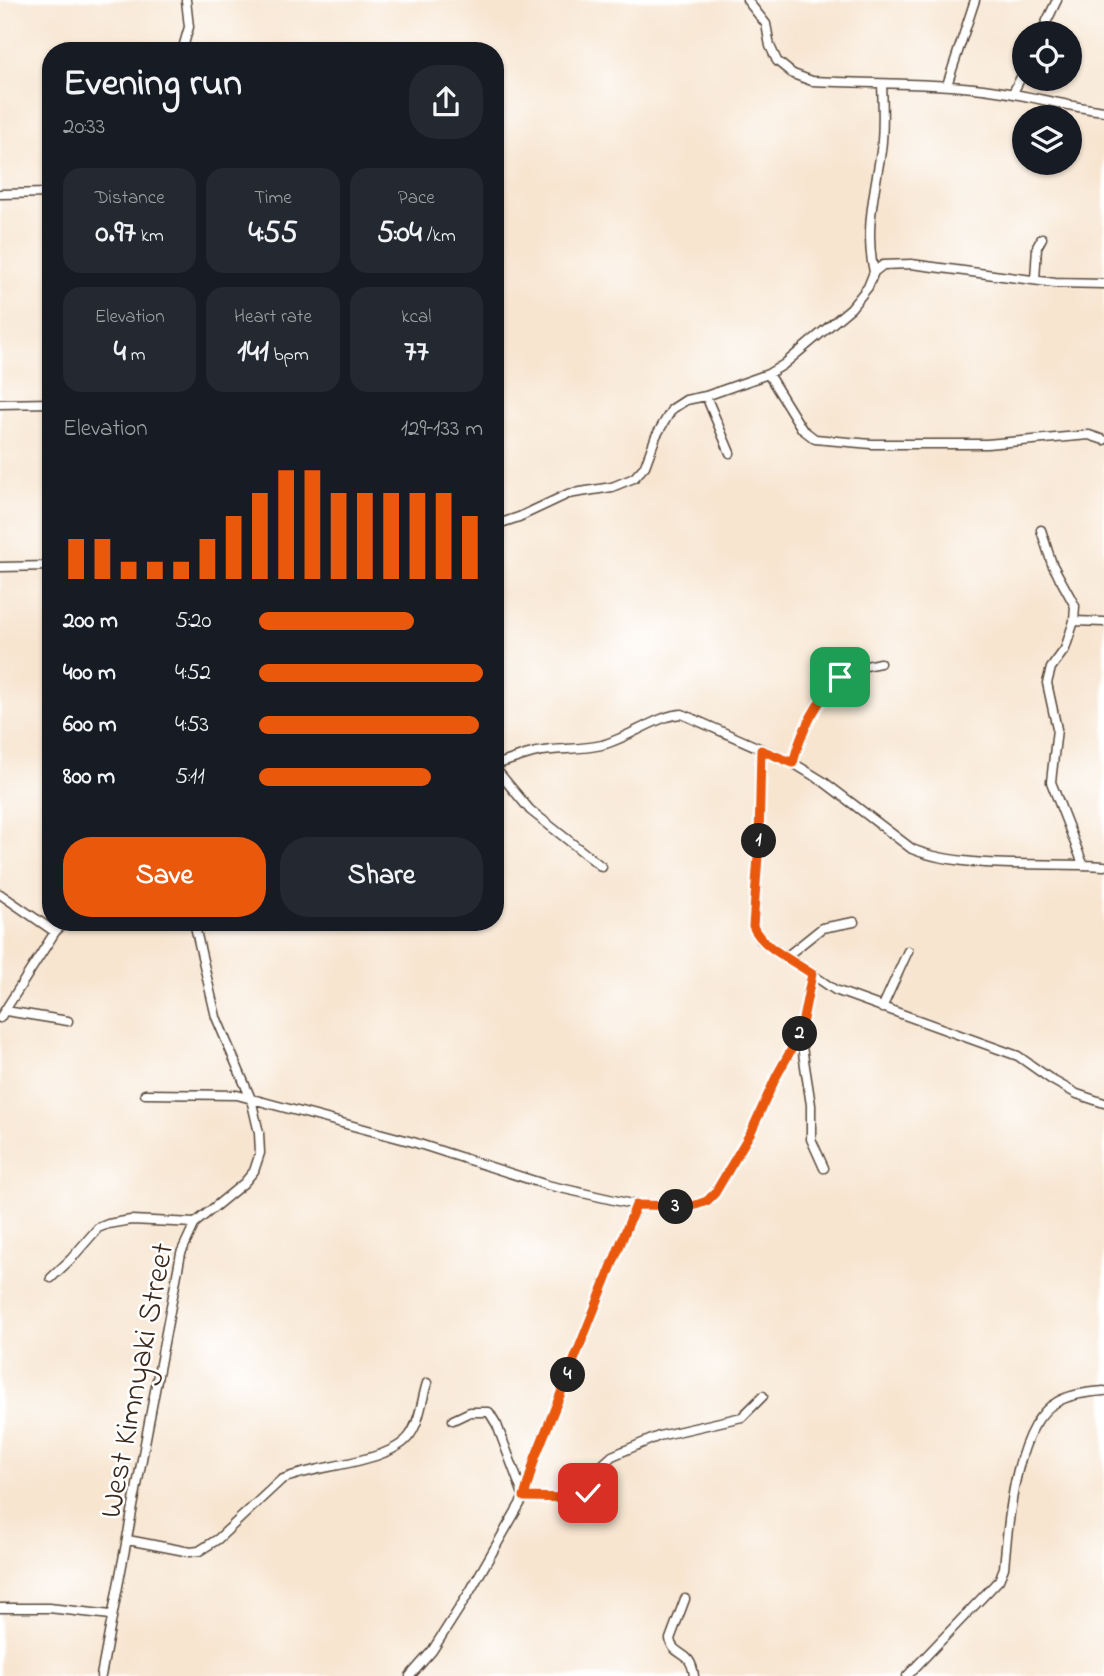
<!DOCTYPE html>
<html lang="en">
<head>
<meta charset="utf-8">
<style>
  body { margin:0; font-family:"Indie Flower",sans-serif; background:#242831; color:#f1f3f6; height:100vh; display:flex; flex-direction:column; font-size:26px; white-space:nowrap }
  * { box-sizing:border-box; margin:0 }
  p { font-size:23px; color:#9ea1a6 }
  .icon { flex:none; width:38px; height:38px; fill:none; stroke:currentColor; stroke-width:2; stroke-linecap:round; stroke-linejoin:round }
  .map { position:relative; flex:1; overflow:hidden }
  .details { position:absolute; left:42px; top:42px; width:462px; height:889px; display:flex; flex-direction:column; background:#171b24; border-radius:28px; box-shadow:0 2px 5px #0004 }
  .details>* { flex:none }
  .tools { position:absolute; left:1012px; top:21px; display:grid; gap:14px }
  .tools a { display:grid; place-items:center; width:70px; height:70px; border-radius:50%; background:#171b24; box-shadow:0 2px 5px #0004; font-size:35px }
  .pin { position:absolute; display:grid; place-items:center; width:60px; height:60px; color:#fff; margin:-30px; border-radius:14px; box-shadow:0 4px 10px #0006 }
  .km { position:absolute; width:35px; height:35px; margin:-18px; border-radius:50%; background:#222; color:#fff; font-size:19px; line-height:35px; text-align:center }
  .round { display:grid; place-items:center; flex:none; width:74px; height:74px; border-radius:28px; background:#242831 }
  .head { display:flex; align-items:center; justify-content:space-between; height:119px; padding:0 21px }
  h1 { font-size:38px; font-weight:700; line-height:52px }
  .metrics { display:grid; grid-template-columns:repeat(3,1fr); gap:10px; height:119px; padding:7px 21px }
  .metrics div { display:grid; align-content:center; border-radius:18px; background:#242831; text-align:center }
  .metrics b { font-size:30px; font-weight:700 }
  .metrics small { font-size:19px; font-weight:400 }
  .metrics p { font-size:19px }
  .chart { height:196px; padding:14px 21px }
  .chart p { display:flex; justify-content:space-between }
  .chart svg { width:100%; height:126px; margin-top:7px; stroke:#ea580c; stroke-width:6 }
  .button { display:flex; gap:14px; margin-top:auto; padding:14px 21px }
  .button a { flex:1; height:80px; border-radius:28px; background:#ea580c; color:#fff; font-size:28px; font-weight:700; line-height:80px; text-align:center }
  .button a+a { background:#242831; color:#f1f3f6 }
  ul { padding:0 21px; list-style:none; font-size:23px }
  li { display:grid; grid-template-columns:112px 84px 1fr; align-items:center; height:52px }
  li i { height:18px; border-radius:9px; background:#ea580c }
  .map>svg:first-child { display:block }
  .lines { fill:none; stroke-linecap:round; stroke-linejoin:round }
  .minor-casing { stroke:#574639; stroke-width:11 }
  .minor { stroke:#fff; stroke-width:8 }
  .route-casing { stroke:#fff; stroke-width:14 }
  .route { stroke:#ea580c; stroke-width:9 }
  .labels { text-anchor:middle; stroke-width:5; stroke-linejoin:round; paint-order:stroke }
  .street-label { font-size:32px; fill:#3b2a1e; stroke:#fff }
</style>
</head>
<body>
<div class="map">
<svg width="1104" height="1676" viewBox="0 0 1104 1676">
  <rect width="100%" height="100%" fill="#fff"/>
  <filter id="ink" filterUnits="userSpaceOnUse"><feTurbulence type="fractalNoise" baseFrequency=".0143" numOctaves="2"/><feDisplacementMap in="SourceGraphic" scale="14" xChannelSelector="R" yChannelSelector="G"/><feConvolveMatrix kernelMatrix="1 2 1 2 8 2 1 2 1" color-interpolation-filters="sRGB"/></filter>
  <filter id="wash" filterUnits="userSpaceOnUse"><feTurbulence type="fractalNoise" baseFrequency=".00686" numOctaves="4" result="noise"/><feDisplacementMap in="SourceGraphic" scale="28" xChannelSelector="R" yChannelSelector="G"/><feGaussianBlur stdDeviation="1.57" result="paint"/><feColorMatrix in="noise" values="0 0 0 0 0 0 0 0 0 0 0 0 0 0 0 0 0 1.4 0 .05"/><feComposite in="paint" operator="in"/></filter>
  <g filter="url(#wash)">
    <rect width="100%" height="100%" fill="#f7e5d0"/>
  </g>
  <g filter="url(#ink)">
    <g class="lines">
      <g class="minor-casing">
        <path id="minor" d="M 747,0 L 766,24 L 770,46 L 777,61 L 793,74 L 812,81 C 869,84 927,82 983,89 C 1024,94 1063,106 1104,111
          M 1041,33 L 1057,0
          M 182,51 L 189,27 L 186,0
          M 947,85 L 975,0
          M 1013,93 L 1024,71
          M 0,194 L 51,193
          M 874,272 C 864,230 875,192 881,151 C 884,129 883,106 882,84
          M 1035,280 L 1037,247 L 1042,238
          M 768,374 L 802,429 L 815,439 L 871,444 L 987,444 L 1089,435 L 1104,440
          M 706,396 L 730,453
          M 0,404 L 51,403
          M 495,525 L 519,517 L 568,494 L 612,487 L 634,478 L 645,466 L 656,436 L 672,409 L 686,400 L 706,396 L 768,374 L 783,365 L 851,308 L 868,287 L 874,272 L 883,265 L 911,264 L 1055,283 L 1104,284
          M 1041,530 L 1052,564 L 1075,606 L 1074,621 L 1065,649 L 1051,668 L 1047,683 L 1057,729 L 1051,782 L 1083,864
          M 0,567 L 51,566
          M 1074,621 L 1104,622
          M 761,750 L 759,842 L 753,926 L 761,940 L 835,990 L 1018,1056 L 1052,1080 L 1077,1094 L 1104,1103
          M 793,763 C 800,737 818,695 839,677 C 850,668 866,666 880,663
          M 495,765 C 509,761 523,755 537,752 C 558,748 579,750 602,745 C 629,738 658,715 682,714 L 793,763 L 824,782 L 912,849 C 962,870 1048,862 1104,866
          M 495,768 L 530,810 L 602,867
          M 0,894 L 55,932
          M 787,956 L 822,928 L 854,922
          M 882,1008 L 908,951
          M 6,1011 L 68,1021
          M 0,1018 L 55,932 L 65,922
          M 800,1034 L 811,1105 L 811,1139 L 824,1168
          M 145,1094 L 237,1095 L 413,1142 L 547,1185 L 636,1205 L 693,1206 L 707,1201 L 715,1193 L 751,1132 L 776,1077 L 800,1034 L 812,974
          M 51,1278 L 71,1259 L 98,1228 L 108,1224 L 131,1220 L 195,1223
          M 453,1420 L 470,1412 L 489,1412 L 497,1425 L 524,1497 L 573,1498 L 588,1493 L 602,1465 L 612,1456 L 659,1436 L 742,1417 L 763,1396
          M 128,1540 L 190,1552 L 199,1551 L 218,1539 L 281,1480 C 312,1465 390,1464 410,1435 C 420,1421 422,1399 427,1383
          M 685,1599 L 670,1639 C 673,1658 691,1648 694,1676
          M 0,1608 L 49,1608 L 111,1615
          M 101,1676 L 181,1253 L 195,1223 L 244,1183 L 254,1171 L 260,1153 L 259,1133 L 251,1099 L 216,1017 L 194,922
          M 410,1676 L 432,1651 L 469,1593 L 524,1497 L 535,1458 L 636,1205
          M 907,1676 L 999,1580 L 1004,1568 C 1008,1525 1015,1424 1057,1402 C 1070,1394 1089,1392 1104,1391"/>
      </g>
      <use href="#minor" class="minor"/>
    </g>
  </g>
  <g class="lines" filter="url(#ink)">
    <g class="route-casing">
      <path id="route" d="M 588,1493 L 573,1498 L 524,1497 L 535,1458 L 636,1205 L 693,1206 L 707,1201 L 715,1193 L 751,1132 L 776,1077 L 800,1034 L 812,974 C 794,961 761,947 753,926 L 759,842 L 761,750 L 793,763 C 801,731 817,701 840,677"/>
    </g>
    <use href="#route" class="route"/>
  </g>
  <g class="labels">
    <g class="street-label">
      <text transform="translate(135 1380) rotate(-79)" y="11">West Kimnyaki Street</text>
    </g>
  </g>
</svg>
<div class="tools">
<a><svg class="icon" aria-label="locate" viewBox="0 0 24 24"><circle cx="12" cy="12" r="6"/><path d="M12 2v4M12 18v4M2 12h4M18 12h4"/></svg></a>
<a><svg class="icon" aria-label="layers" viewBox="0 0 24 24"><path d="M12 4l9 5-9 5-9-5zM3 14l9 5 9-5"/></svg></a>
</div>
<div class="pin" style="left:840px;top:677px;background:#1e9e55"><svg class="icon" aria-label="arrive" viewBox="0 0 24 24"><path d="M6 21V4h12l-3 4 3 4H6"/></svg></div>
<div class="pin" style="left:588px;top:1493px;background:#d93025"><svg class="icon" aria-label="check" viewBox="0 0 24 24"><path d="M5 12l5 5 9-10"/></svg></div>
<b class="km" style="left:759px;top:841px">1</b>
<b class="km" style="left:800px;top:1034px">2</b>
<b class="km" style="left:676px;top:1207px">3</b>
<b class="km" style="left:568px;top:1375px">4</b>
<section class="details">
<div class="head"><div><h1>Evening run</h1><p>20:33</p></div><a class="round"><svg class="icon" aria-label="share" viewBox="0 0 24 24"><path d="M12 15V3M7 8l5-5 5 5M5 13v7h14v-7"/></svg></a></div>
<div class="metrics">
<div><p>Distance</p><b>0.97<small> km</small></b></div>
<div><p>Time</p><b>4:55</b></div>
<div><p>Pace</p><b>5:04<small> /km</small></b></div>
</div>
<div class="metrics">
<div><p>Elevation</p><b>4<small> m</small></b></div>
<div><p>Heart rate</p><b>141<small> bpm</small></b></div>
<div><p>kcal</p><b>77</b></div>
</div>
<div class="chart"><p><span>Elevation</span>129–133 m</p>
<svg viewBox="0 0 160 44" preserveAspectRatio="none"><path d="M5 44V30M15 44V30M25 44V38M35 44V38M45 44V38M55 44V30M65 44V22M75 44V14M85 44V6M95 44V6M105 44V14M115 44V14M125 44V14M135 44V14M145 44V14M155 44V22"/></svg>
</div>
<ul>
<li><b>200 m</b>5:20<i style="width:69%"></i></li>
<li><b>400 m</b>4:52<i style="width:100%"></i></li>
<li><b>600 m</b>4:53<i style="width:98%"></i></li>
<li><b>800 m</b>5:11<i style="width:77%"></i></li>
</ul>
<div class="button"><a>Save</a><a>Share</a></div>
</section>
</div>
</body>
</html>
